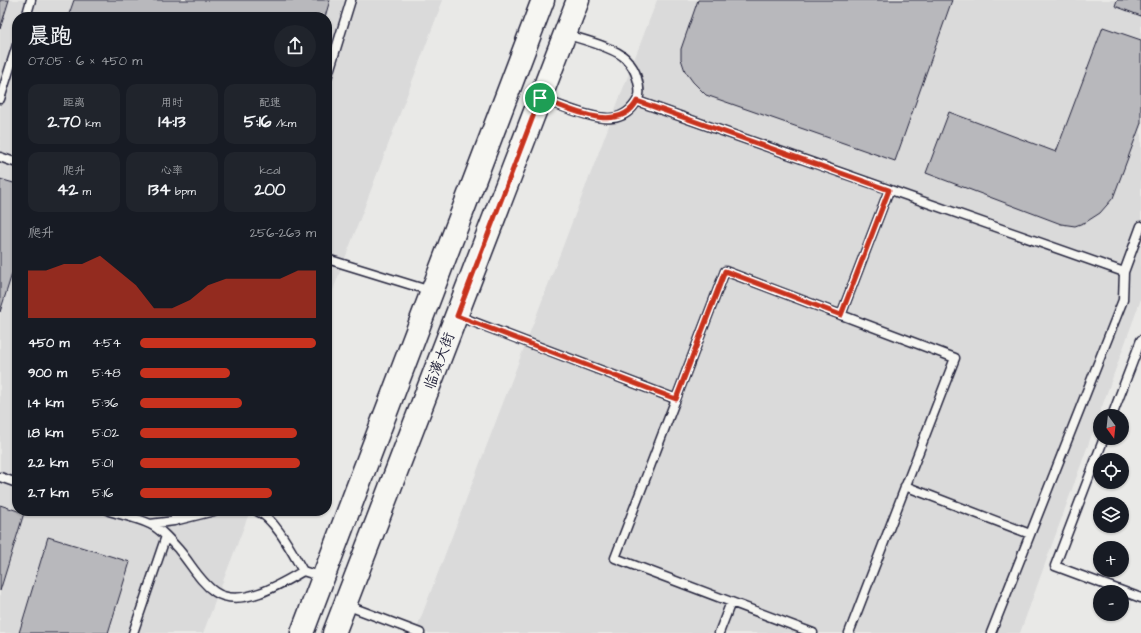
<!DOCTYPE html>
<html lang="zh">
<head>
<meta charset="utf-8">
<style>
  body { margin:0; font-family:"Architects Daughter","LXGW WenKai TC",sans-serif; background:#20242c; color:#f1f3f6; height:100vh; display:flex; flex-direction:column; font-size:15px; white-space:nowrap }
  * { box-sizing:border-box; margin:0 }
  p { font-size:13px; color:#9ea1a6 }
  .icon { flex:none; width:22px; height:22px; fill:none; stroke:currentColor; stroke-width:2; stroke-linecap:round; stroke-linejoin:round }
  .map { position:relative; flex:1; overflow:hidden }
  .details { position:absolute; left:12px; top:12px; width:320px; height:504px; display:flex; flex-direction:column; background:#171b24; border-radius:16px; box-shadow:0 1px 3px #0004 }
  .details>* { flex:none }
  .needle { width:26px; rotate:165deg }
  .controls { position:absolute; left:1093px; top:409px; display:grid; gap:8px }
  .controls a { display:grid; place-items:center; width:36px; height:36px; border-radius:50%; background:#171b24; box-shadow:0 1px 3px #0004; font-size:20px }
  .pin { position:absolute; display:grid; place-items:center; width:34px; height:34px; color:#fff; margin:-17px; border:2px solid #fff; border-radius:50%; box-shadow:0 1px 4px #0007 }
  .round { display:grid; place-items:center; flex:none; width:42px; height:42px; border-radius:21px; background:#20242c }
  .headline { display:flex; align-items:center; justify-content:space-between; height:68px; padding:0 16px }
  h1 { font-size:22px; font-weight:700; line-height:30px }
  .stats { display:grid; grid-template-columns:repeat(3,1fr); gap:6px; height:68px; padding:4px 16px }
  .stats div { display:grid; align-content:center; border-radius:10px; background:#20242c; text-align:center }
  .stats b { font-size:17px; font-weight:700 }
  .stats small { font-size:11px; font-weight:400 }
  .stats p { font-size:11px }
  .chart { height:112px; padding:8px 16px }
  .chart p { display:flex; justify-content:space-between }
  .chart svg { width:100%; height:72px; margin-top:4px; fill:#c8321e; opacity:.7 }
  ul { padding:0 16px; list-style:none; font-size:13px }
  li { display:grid; grid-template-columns:64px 48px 1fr; align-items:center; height:30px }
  li i { height:10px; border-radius:5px; background:#c8321e }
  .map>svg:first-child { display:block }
  .built { fill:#dadada }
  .building { fill:#b8b8bc; stroke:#22223b }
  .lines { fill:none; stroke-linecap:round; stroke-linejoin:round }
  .lane-casing { stroke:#22223b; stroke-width:11 }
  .secondary-casing { stroke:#22223b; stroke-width:25 }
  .lane { stroke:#f6f6f2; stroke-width:8 }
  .secondary { stroke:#f6f6f2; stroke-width:22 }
  .route-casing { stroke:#fff; stroke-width:8 }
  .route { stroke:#c8321e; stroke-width:5 }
  .labels { text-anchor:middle; stroke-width:3; stroke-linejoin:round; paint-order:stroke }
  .street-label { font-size:15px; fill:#22223b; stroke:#f6f6f2 }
</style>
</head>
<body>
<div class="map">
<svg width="1141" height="633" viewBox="0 0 1141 633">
  <rect width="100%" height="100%" fill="#e9e9e7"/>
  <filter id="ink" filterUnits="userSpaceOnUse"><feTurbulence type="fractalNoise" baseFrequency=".025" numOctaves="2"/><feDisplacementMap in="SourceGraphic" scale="8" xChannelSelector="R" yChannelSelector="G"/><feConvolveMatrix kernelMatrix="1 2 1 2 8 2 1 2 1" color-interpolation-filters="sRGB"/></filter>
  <g filter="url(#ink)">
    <path class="built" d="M 0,0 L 443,0 L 327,306 L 327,17 L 17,17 L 17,511 L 250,511 L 203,633 L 0,633 Z
      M 657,0 L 1141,0 L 1141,299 L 1020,633 L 415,633 Z"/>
    <path class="building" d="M 0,0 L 9,0 L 0,29 Z
      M 74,0 L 330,0 L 325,17 L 68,17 Z
      M 698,0 L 952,0 L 895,161 L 706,95 L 693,82 L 685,71 L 681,59 L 681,49 Z
      M 1117,0 L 1141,0 L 1141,16 L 1115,6 Z
      M 1103,27 L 1141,40 L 1141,123 L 1113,198 L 1100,213 L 1086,222 L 1075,226 L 1061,224 L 926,173 L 949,112 L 1056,152 Z
      M 0,179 L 17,184 L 17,258 L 0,312 Z
      M 0,505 L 24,513 L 0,591 Z
      M 48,537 L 130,562 L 108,633 L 19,633 Z"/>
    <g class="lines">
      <g class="lane-casing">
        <path id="lane" d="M 26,17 L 31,0
          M 327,78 L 351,0
          M 0,99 L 17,45
          M 541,99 C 560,105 593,120 612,118 C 624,117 632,110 638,99 C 641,93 639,85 637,78 C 635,70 631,64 625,58 C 614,47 580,39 565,34
          M 637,101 L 1124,272 L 1141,226
          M 0,157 L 17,163
          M 327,259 L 431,291
          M 841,315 L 889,190
          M 458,316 L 676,399
          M 1112,416 L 1141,340
          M 1104,438 L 1055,566 L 1141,598
          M 0,477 L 17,483
          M 905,486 L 1030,534
          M 109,511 C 122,515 137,518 150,524 C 161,529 171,541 179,550 C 191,564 200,582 215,592 C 240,609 281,584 303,571
          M 257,511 C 275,518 293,554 303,571 L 322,577
          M 174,521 L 177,511
          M 150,524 L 174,521 L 214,511
          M 346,605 L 420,633
          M 133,633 L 166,536
          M 719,633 L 731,602
          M 813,633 L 615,558 L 725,271 L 955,358 L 849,633
          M 991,633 L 1123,300 L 1124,272"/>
      </g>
      <g class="secondary-casing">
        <path id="secondary" d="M 302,633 L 543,0
          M 334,633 L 578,0"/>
      </g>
      <use href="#lane" class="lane"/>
      <use href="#secondary" class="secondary"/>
    </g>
  </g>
  <g class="lines" filter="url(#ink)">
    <g class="route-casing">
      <path id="route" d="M 540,98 C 567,108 619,135 637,101 L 889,190 L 841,315 L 725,271 L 676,399 L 457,316 Z"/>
    </g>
    <use href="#route" class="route"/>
  </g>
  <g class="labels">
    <g class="street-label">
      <text transform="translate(439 361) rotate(-69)" y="5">临潢大街</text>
    </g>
  </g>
</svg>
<div class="controls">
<a><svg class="needle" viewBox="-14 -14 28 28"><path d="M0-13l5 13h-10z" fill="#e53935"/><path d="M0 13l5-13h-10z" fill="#9ea1a6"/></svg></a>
<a><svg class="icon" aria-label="locate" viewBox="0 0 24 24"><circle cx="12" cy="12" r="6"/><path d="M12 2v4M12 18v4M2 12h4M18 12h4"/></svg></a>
<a><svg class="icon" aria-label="layers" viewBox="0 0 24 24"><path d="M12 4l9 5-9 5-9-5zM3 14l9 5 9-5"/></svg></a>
<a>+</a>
<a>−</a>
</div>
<div class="pin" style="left:540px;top:98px;background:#1e9e55"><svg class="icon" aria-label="arrive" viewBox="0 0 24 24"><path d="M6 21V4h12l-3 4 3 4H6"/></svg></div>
<section class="details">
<div class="headline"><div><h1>晨跑</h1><p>07:05 · 6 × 450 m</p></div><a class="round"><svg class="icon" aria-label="share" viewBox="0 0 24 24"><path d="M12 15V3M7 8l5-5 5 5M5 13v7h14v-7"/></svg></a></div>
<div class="stats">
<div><p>距离</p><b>2.70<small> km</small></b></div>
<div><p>用时</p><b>14:13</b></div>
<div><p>配速</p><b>5:16<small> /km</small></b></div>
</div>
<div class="stats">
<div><p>爬升</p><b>42<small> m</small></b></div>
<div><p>心率</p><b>134<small> bpm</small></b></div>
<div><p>kcal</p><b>200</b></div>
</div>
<div class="chart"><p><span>爬升</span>256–263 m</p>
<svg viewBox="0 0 160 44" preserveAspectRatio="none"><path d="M0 44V15L10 15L20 11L30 11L40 6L50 15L60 24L70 38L80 38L90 33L100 24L110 20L120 20L130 20L140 20L150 15L160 15V44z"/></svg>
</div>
<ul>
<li><b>450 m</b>4:54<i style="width:100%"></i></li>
<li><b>900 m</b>5:48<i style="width:51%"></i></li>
<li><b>1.4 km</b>5:36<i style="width:58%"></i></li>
<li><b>1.8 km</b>5:02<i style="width:89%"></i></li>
<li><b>2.2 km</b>5:01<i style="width:91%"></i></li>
<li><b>2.7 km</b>5:16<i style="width:75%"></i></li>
</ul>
</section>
</div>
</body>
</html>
